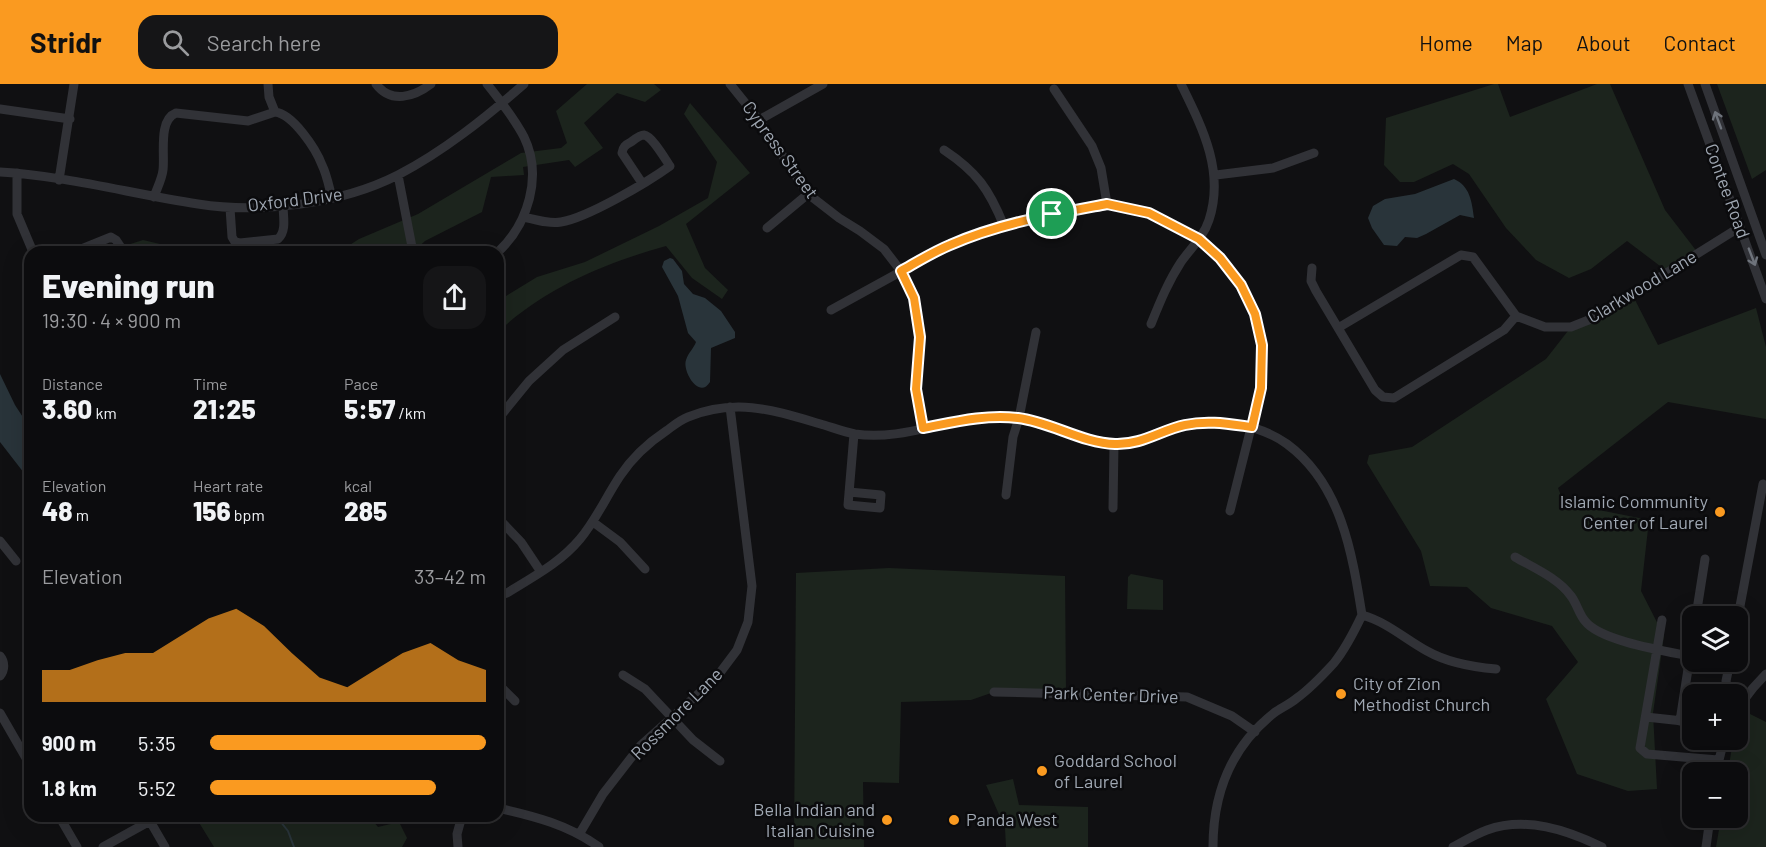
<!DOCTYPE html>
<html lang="en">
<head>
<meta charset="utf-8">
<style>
  body { margin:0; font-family:Barlow,sans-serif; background:#151517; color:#f1f3f6; height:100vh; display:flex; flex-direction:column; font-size:22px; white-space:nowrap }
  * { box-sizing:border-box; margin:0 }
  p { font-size:20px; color:#9a9b9e }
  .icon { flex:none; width:33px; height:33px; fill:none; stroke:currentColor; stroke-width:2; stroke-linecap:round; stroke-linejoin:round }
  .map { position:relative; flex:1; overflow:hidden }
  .drawer { position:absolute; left:24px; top:162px; width:480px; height:576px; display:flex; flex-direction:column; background:#0c0c0e; border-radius:18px; box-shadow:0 6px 24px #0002,0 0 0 2px #2c2c2e }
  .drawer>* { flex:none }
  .controls { position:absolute; left:1682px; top:522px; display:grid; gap:12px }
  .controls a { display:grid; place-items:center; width:66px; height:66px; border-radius:12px; background:#0c0c0e; box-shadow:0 6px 24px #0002,0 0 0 2px #2c2c2e; font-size:30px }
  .pin { position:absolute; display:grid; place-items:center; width:51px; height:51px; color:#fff; margin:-26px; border:3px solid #fff; border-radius:50%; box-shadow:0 2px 6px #0007 }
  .round { display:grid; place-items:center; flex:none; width:63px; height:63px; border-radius:18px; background:#151517 }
  .headline { display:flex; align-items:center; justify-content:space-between; height:102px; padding:0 18px }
  h1 { font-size:33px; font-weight:800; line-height:45px }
  .metrics { display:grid; grid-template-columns:repeat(3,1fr); gap:9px; height:102px; padding:6px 18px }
  .metrics div { display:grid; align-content:center }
  .metrics b { font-size:26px; font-weight:800 }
  .metrics small { font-size:16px; font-weight:400 }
  .metrics p { font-size:16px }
  .chart { height:168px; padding:12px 18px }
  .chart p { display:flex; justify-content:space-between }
  .chart svg { width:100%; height:108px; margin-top:6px; fill:#fa9a20; opacity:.7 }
  ul { padding:0 18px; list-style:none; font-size:20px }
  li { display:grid; grid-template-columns:96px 72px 1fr; align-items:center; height:45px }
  li i { height:15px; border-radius:8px; background:#fa9a20 }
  header { display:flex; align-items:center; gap:36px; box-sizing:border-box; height:84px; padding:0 30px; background:#fa9a20; color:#111 }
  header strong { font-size:28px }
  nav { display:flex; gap:33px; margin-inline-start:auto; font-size:21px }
  .search { width:420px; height:54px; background:#151517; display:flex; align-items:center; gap:15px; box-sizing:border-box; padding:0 21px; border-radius:18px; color:#9a9b9e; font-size:22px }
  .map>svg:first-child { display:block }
  .green { fill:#1c241d }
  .water { fill:#29343a }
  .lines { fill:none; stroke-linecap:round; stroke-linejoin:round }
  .stream { stroke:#29343a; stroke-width:2 }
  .minor { stroke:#313237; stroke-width:9 }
  .oneway { stroke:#6e737b }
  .route-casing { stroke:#fff; stroke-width:12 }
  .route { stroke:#fa9a20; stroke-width:8 }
  .poi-dot { fill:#fa9a20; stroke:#0b0b0d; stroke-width:2 }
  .labels { text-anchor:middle; stroke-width:5; stroke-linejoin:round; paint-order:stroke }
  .street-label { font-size:18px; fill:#a0a8b3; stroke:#0b0b0d }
  .poi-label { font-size:18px; fill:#a0a8b3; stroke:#0b0b0d; text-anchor:start }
</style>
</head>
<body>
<header>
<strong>Stridr</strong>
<div class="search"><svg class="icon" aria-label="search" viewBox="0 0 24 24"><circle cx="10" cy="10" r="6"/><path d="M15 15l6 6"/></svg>Search here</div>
<nav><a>Home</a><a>Map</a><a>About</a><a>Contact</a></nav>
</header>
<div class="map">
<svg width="1766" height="763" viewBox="0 0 1766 763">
  <rect width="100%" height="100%" fill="#101012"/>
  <path class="green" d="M 587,0 L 654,0 L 661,6 L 645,18 L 617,9 L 584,39 L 603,64 L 575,83 L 569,76 L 523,83 L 524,91 L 491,93 L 482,128 L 425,157 L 413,168 L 339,168 L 359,155 L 418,130 L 521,69 L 561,64 L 567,59 L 556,27 Z
    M 1494,0 L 1498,0 L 1510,33 L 1597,0 L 1610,0 L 1665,126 L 1698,169 L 1668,188 L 1627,157 L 1591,185 L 1569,194 L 1536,176 L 1506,144 L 1469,90 L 1453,80 L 1414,98 L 1400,98 L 1384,81 L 1386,34 Z
    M 1717,0 L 1766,0 L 1766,86 L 1752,95 Z
    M 690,19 L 750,89 L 686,140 L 705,184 L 728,206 L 722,215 L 692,194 L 666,162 C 605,179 545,204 498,248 L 498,217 L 537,193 L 585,178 L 659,142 L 708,114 L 717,78 L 684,30 Z
    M 143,156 L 194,168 L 124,168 L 121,163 Z
    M 1632,210 L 1658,261 L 1756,224 L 1766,263 L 1766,335 L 1668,318 L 1558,404 L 1564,419 L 1649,436 L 1641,507 L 1664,552 L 1653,629 L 1657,705 L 1628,707 L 1577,690 L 1546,615 L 1578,578 L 1552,542 L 1491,524 L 1467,503 L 1430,502 L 1421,467 L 1367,379 L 1369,371 L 1412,363 L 1546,275 L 1571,243 Z
    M 889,484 L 1065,492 L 1066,609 L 994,608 L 971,616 L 901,618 L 899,699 L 863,698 L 864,763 L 794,763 L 796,489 Z
    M 1131,490 L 1163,496 L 1163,526 L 1127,525 L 1128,493 Z
    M 1744,627 L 1766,638 L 1766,763 L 1716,763 L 1721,734 L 1737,734 L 1737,688 L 1728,688 L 1733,656 L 1737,656 L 1737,643 Z
    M 1013,695 L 1019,721 L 1088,723 L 1088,763 L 1006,763 L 1005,744 L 986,701 Z
    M 195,732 L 369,732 L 378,743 L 399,738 L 407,754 L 402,763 L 214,763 Z"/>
  <path class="water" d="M 1454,95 C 1470,102 1472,118 1474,134 L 1460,131 L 1426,150 L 1417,154 L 1405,153 L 1397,162 L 1384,161 L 1372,144 L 1368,134 L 1373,122 L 1385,115 L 1415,110 Z
    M 670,174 L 673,175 L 682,187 L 684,200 L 693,210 L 705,214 L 721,227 L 735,248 L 735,254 L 711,264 L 710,298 C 699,316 682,287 686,276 C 688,269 694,264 696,258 L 688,249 L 678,212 L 662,183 L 664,177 Z
    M 0,290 L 15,321 L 30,344 L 30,393 L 28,388 L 24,389 L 0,358 Z"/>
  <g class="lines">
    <path class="stream" d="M 276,732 L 288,747 L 294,763"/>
    <path class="minor" d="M 268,0 L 269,13 L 275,28 C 293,30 316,65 322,81 C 327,91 329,103 332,114
      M 376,0 C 391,20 414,13 431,0
      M 487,0 C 499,15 516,37 524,53 C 543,92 528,140 498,168
      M 730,0 L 759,36 L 808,110 L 839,134 L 860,147 L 884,165 L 901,187 L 914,214 L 920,253 L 916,305 L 923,344
      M 1688,0 L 1766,215
      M 1705,0 L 1766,171
      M 1054,5 L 1092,62 L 1101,84 L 1107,120
      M 0,25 L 70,35
      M 759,36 L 823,0
      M 944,66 C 977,88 989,105 1004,142
      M 0,88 C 67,92 132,110 198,120 C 261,130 341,120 398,91 C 444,67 485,34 524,0
      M 17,89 L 17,130 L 33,168
      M 398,91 L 413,168
      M 1216,91 L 1273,84 L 1314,69
      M 59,96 L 74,0
      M 154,113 C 157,104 162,95 163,86 C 165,70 158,36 176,29 L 248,37 L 275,28
      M 230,124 L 232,153 L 235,158 L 240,159 L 278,155 C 287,147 283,132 283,121
      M 524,133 C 537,136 549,140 561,138 C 587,134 648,98 670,82 C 665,75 652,52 644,51 C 640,51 635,55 631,58 C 625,61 623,63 622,69 L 642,99
      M 767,144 L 808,110
      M 74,168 L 111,153 L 116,156 L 124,168
      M 1312,184 L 1311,197 L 1316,207 L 1375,306 L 1383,313 L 1394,314 L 1504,246 L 1516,232
      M 831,226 L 951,160 L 1004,142 L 1107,120 L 1149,129 L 1199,155 L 1220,174 L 1241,201 L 1255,230 L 1262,261 L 1261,304 L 1230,427
      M 1151,240 C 1160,218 1168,198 1181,178 C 1191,164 1204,152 1209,136 C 1225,87 1202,43 1181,0
      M 1338,244 L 1461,171 L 1473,173 L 1516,232 L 1545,243 L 1571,243 L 1596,233 L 1740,143
      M 498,335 L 529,297 L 563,266 L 615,233
      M 849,408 L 881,411 L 880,424 L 848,421 L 854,350
      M 1006,411 L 1013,353 L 1019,334 L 1036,248
      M 1113,424 L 1114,360
      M 498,434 L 521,458 L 541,488
      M 593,438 L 620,458 L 645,485
      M 0,457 L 16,477
      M 1515,473 C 1534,484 1558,494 1571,512 C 1577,520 1579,530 1585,537 C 1600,557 1665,567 1690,572
      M 498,512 L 507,509 C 533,493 560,479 580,455 C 596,436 606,413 620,392 C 632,374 648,359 666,347 C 673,342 680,336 688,333 C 738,313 776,327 824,341 C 834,344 844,348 855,350 C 901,357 946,335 992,333 C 1034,331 1071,355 1112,359 C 1138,362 1160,347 1184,341 C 1216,333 1259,340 1287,360 C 1341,400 1352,468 1362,531
      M 1362,531 C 1387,538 1405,555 1427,567 C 1448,579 1472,583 1496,585
      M 1696,532 L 1705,475
      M 1662,536 L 1640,664 L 1647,670 L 1718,676
      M 1737,538 L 1763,400
      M 0,572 C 5,578 5,586 0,592
      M 623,591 L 645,605 L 693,656 L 720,677
      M 498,600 L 515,617
      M 994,608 L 1187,613 L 1232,632 L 1255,648
      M 1729,610 L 1726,597 L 1730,578
      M 1737,625 L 1753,604 L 1766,590
      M 0,629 L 30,681
      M 1646,633 L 1692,638
      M 1680,637 L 1692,559
      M 1716,688 L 1724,656
      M 498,724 C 534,732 569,741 599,763
      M 59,732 L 77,763
      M 147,732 L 165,763
      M 580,749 L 603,710 L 641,661 L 716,594 L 737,566 L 748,538 L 752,502 L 730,323
      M 103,763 L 150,737
      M 458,763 L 457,750 L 462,732
      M 1213,763 C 1213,710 1231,663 1274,629 C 1281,624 1290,620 1297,614 C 1311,604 1323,591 1334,579 C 1346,564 1354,548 1362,531
      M 1453,763 C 1464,757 1476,750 1487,746 C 1526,732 1567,746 1602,763
      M 1706,763 L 1710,734"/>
  </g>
  <defs><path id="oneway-shaft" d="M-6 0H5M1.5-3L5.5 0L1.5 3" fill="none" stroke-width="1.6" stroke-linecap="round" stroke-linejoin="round" transform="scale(1.5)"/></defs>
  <g class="oneway">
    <use href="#oneway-shaft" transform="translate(1718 36) rotate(-110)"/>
    <use href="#oneway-shaft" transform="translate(1752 173) rotate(69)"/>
  </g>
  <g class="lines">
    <g class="route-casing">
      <path id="route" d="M 1107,120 L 1149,129 L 1199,155 L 1220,174 L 1241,201 L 1255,230 L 1262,261 L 1261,304 L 1252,343 C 1229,340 1208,336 1185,341 C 1161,346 1142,361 1115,360 C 1082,359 1051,338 1018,334 C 986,330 954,338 923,344 L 916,305 L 920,253 L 914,214 L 901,187 C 917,178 933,168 950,161 C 1000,139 1054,130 1107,120 Z"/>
    </g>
    <use href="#route" class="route"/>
  </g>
  <g class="poi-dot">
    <circle cx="1720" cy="428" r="6"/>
    <circle cx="1341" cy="610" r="6"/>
    <circle cx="1042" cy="687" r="6"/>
    <circle cx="887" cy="736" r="6"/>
    <circle cx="954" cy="736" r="6"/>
  </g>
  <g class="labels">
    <g class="street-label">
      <text transform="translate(780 66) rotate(54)" y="6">Cypress Street</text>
      <text transform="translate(1727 107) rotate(70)" y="6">Contee Road</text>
      <text transform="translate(295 116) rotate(-7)" y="6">Oxford Drive</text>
      <text transform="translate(1642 203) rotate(-31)" y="6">Clarkwood Lane</text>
      <text transform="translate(1111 611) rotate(2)" y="6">Park Center Drive</text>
      <text transform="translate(677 630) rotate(-45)" y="6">Rossmore Lane</text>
    </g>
    <g class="poi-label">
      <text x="1708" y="424" text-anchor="end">Islamic Community<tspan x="1708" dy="21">Center of Laurel</tspan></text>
      <text x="1353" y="606">City of Zion<tspan x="1353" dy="21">Methodist Church</tspan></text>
      <text x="1054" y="683">Goddard School<tspan x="1054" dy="21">of Laurel</tspan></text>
      <text x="875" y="732" text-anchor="end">Bella Indian and<tspan x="875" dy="21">Italian Cuisine</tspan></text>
      <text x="966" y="742">Panda West</text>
    </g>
  </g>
</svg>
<div class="controls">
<a><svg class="icon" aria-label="layers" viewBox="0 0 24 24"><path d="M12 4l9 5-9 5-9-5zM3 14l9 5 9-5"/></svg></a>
<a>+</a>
<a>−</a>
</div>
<div class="pin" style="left:1052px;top:130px;background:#1e9e55"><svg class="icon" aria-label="arrive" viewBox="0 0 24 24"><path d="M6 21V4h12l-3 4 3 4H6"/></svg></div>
<section class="drawer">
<div class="headline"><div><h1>Evening run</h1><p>19:30 · 4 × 900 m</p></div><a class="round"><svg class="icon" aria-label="share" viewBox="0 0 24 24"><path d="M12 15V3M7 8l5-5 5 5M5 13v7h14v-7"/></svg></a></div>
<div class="metrics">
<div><p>Distance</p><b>3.60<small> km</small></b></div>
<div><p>Time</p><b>21:25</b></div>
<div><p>Pace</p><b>5:57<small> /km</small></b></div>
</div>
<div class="metrics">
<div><p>Elevation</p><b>48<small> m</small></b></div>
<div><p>Heart rate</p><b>156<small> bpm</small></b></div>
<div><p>kcal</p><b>285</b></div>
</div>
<div class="chart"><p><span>Elevation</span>33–42 m</p>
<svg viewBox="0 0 160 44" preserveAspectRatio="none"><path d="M0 44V31L10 31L20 27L30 24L40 24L50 17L60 10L70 6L80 13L90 24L100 34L110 38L120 31L130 24L140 20L150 27L160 31V44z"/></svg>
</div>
<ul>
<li><b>900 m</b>5:35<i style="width:100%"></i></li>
<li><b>1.8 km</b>5:52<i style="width:82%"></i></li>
</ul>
</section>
</div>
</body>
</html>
